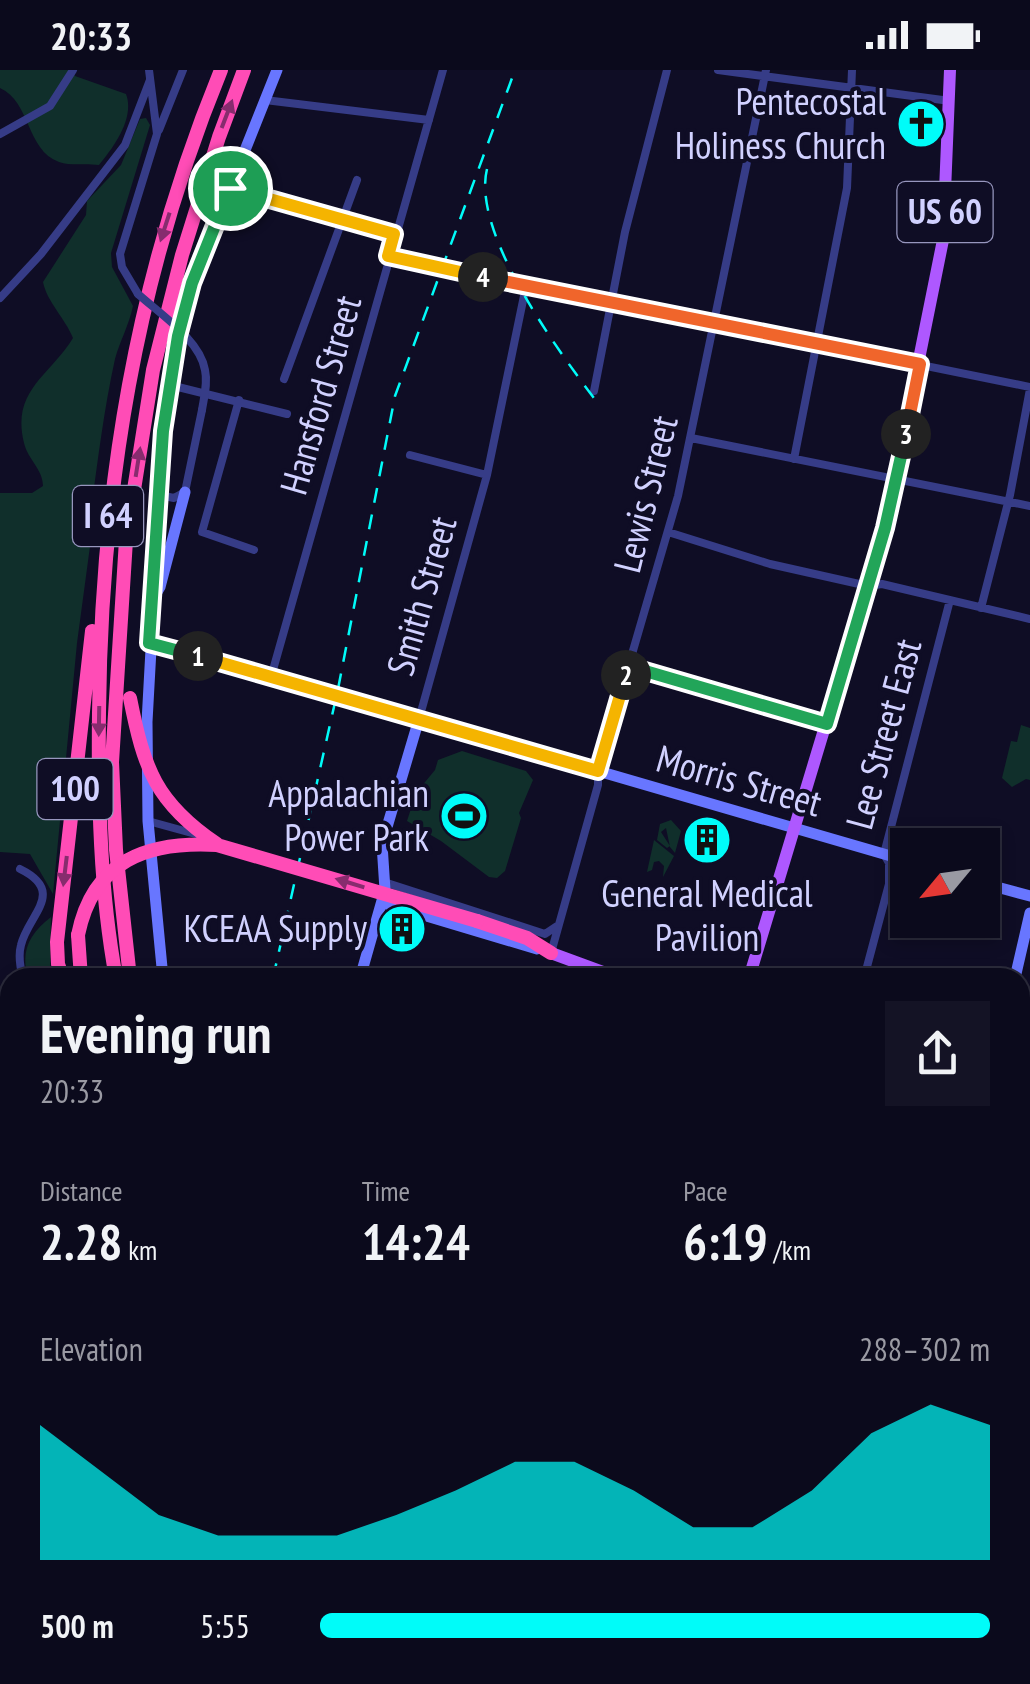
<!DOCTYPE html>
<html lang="en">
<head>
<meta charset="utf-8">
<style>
  body { margin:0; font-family:"PT Sans Narrow",sans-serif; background:#141325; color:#f1f3f6; height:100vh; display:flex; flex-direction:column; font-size:38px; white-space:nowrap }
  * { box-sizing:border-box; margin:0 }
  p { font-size:32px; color:#9a9aa3 }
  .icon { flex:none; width:55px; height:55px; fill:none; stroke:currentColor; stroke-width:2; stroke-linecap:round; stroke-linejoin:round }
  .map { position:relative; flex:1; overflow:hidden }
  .panel { position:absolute; left:0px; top:898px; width:1030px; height:718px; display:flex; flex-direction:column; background:#0b0a1c; border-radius:30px 30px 0 0; box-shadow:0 5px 15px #0003,0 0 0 2px #2b2b3b }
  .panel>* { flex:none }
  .needle { width:65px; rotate:241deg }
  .tools { position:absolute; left:890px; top:758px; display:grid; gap:20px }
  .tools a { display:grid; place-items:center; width:110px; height:110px; border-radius:0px; background:#0b0a1c; box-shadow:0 5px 15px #0003,0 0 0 2px #2b2b3b; font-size:50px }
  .pin { position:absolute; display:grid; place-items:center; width:85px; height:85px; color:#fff; margin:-42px; border:5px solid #fff; border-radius:50%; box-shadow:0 2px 10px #0007 }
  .km { position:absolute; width:50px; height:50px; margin:-25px; border-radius:50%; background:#222; color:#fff; font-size:28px; line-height:50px; text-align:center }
  .round { display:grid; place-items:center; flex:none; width:105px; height:105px; border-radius:0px; background:#141325 }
  .headline { display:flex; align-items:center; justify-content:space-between; height:170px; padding:0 40px }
  h1 { font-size:55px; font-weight:700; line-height:75px }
  .stats { display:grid; grid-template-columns:repeat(3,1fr); gap:15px; height:170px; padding:10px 40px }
  .stats div { display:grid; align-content:center }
  .stats b { font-size:50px; font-weight:700 }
  .stats small { font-size:28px; font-weight:400 }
  .stats p { font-size:28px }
  .chart { height:280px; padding:20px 40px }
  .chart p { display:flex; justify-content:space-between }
  .chart svg { width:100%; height:180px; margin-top:10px; fill:#00fcf9; opacity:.7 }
  ul { padding:0 40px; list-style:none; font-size:32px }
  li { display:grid; grid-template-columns:160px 120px 1fr; align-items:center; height:75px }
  li i { height:25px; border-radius:12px; background:#00fcf9 }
  .status { display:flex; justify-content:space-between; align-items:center; height:70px; padding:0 50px; background:#0b0a1c; direction:ltr }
  .status svg { height:28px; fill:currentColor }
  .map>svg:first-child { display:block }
  .green { fill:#102f2b }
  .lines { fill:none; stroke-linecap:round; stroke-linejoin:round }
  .street { stroke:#363c87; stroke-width:8 }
  .secondary { stroke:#6876ff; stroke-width:11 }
  .primary { stroke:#ae58ff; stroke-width:12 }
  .highway { stroke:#ff4cb6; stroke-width:14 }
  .rail { stroke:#00fcf9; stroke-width:2.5; stroke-dasharray:15 12; stroke-linecap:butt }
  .street-bridge { stroke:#363c87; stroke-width:8 }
  .highway-bridge { stroke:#ff4cb6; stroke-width:14 }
  .oneway { fill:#872c6e }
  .split-1-casing { stroke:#fff; stroke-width:20 }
  .split-2-casing { stroke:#fff; stroke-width:20 }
  .split-3-casing { stroke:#fff; stroke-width:20 }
  .split-4-casing { stroke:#fff; stroke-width:20 }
  .split-5-casing { stroke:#fff; stroke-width:20 }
  .split-1 { stroke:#22a559; stroke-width:12 }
  .split-2 { stroke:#f5b400; stroke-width:12 }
  .split-3 { stroke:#22a559; stroke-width:12 }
  .split-4 { stroke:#f0652b; stroke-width:12 }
  .split-5 { stroke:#f5b400; stroke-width:12 }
  .labels { text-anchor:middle; stroke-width:8; stroke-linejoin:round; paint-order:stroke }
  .shield { fill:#0f0d25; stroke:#9796be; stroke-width:2.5 }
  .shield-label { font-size:35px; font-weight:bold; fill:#d1d1ff }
  .poi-label { font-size:38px; fill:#d1d1ff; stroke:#0f0d25; text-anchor:end }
  .street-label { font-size:38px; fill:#d1d1ff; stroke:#0f0d25 }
</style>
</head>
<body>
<div class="status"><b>20:33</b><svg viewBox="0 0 49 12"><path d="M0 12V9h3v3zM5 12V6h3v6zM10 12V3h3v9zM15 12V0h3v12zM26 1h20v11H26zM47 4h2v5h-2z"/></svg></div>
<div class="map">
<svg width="1030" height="1614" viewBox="0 0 1030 1614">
  <rect width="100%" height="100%" fill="#0f0d25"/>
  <path class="green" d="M 0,0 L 72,0 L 75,6 L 126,24 C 135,48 114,77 99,95 C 86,93 70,96 59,92 C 26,80 31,32 0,18 Z
    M 146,48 L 150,55 L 111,183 L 112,197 L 133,236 C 129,255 120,271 115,289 C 104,339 98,389 91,440 L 93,454 L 77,573 L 53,824 L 30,784 L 0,782 L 0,423 L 32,423 L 43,416 C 43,399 28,390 24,373 C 11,320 50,306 73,268 C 65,248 47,232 43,212 L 86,145 L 87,131 L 121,95 L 140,49 Z
    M 1021,655 L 1030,658 L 1030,710 L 1026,709 L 1012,717 L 1002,708 L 1011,671 L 1017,672 Z
    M 462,681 L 526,701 L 533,710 L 519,743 L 521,748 L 505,801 L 497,808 L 489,807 L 441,771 L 407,751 L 416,723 L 435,700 L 438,690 Z
    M 671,750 L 681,761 L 675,783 L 670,777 L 666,758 L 661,762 L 670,776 L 667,778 L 657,770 L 660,754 Z
    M 654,770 L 674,786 L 663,807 L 664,796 L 659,791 L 654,792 L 652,800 L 647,802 Z
    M 51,847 L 50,907 L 28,907 C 20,881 30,863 51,847 Z"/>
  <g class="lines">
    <path class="street" d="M 718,0 L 950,31
      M 265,30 L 429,50
      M 159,60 L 183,0
      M 0,64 L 50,36 L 73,0
      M 230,117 L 394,164
      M 388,187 L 1030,317
      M 138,224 L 122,197 L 120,184 L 157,64 L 149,0
      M 0,228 L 41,184 L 125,75 L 150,10
      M 284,309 L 357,110
      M 170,315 L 287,344
      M 594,321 L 625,162 L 667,0
      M 239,330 L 202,462 L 254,480
      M 691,368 L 1030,436
      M 410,385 L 487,405
      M 794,389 L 847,118 L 852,0
      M 159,425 L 174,428 L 185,422 L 202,340
      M 668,462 L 770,494 L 868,516 L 882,514 L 1030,549
      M 981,538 L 1010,425 L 1030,319
      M 150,573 L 419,649 L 487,405 L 526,216
      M 628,596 L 827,654
      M 271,607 L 443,0
      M 148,751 L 199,765
      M 20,799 C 67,822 28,845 21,875 C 18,886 20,897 23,908
      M 384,812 L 545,864 L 557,856
      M 889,814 L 889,793 L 884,784 L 950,530
      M 551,883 L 598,715 L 598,701 L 678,426 L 766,0
      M 864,908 L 889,814 L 901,789
      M 0,930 L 10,936
      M 0,1028 L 8,1047 L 0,1067
      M 0,1176 L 10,1173
      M 1020,1447 L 1030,1451
      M 0,1544 L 10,1538
      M 1020,1553 L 1030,1557
      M 404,1605 L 419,1614
      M 596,1605 L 611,1614
      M 855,1605 L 883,1614
      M 288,1614 L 293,1605"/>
    <path class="secondary" d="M 154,527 L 160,517 L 185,422
      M 982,813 L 1030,826
      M 383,833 L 537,879
      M 163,908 L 148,751 L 147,652 L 163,361 L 178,266 L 192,213 L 277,0
      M 360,908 L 385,820 L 382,774 L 419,649 L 908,791
      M 1015,908 L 1030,843
      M 0,1261 L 10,1259
      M 1020,1351 L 1030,1318
      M 0,1389 L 10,1383
      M 827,1614 L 829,1605
      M 939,1614 L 941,1605"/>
    <path class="primary" d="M 551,883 L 619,908
      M 749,908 L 885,458 L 943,170 L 950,0
      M 1020,1039 L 1030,1043
      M 1020,1249 L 1030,1252
      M 1020,1509 L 1030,1512
      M 470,1614 L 475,1605
      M 601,1614 L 606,1605"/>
    <path class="highway" d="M 477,851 L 527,868 L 551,883
      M 78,865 L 81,908
      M 63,908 L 58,894 L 57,872 L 92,561
      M 116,908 C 100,821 98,731 99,643 C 101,420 136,207 221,0
      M 130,908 L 116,780 L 112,692 L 126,470 L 153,300 L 182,185 L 219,67 L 244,0
      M 128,1614 L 136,1605
      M 143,1614 L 151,1605"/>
    <path class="rail" d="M 487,99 C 471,164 561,285 600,336
      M 273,908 L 338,619 L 395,326 L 515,0
      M 0,1524 L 10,1516"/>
    <path class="street-bridge" d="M 138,224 C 160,244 200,270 205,300 C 208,313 204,327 202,340"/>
    <path class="highway-bridge" d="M 130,628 C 144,699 156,733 217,774
      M 78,865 C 93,790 148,771 217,775 L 477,851
      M 169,1614 L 177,1605"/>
  </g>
  <defs><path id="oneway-solid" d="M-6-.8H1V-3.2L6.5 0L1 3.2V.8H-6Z" transform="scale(2.5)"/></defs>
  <g class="oneway">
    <use href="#oneway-solid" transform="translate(227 44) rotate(-69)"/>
    <use href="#oneway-solid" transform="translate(165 157) rotate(108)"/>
    <use href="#oneway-solid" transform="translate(138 392) rotate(-81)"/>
    <use href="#oneway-solid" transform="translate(99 651) rotate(91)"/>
    <use href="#oneway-solid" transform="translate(65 801) rotate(97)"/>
    <use href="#oneway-solid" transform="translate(350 813) rotate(-163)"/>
  </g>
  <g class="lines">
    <g class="split-1-casing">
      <path id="split-1" d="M 198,586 L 149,573 L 163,361 L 178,266 L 192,213 L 230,118"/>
    </g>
    <g class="split-2-casing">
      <path id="split-2" d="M 198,586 L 598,701 L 626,605"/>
    </g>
    <g class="split-3-casing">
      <path id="split-3" d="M 626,605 L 628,596 L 827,654 L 885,458 L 906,364"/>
    </g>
    <g class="split-4-casing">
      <path id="split-4" d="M 483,207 L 920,294 L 906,364"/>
    </g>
    <g class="split-5-casing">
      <path id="split-5" d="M 230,118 L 394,164 L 388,186 L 483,207"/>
    </g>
    <use href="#split-1" class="split-1"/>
    <use href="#split-2" class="split-2"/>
    <use href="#split-3" class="split-3"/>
    <use href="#split-4" class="split-4"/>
    <use href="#split-5" class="split-5"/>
  </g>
  <defs>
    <g id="church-disc" transform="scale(2.5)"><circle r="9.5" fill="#00fcf9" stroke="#0f0d25"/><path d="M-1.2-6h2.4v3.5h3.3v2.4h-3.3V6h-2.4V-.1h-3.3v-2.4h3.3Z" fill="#111"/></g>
    <g id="stadium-disc" transform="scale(2.5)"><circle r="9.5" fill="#00fcf9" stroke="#0f0d25"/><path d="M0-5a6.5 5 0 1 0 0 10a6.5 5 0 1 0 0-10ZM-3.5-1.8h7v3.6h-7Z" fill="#111"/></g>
    <g id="building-disc" transform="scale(2.5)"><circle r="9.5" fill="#00fcf9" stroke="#0f0d25"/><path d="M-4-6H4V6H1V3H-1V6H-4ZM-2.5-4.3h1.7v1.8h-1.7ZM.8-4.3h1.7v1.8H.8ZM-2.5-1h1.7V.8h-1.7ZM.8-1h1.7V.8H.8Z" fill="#111"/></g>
  </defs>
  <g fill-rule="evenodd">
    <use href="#church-disc" x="921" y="54"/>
    <use href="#stadium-disc" x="464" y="746"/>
    <use href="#building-disc" x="707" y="770"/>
    <use href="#building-disc" x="402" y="859"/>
  </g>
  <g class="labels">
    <g class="shield">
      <rect x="897.5" y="112" width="95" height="60" rx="8"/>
      <rect x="73" y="416" width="70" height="60" rx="8"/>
      <rect x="37.5" y="689" width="75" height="60" rx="8"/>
    </g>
    <g class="shield-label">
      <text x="945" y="154">US 60</text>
      <text x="108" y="458">I 64</text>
      <text x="75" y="731">100</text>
    </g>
    <g class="poi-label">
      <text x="886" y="45">Pentecostal<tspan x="886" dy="44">Holiness Church</tspan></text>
      <text x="429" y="737">Appalachian<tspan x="429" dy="44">Power Park</tspan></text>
      <text x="707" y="837" text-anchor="middle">General Medical<tspan x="707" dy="44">Pavilion</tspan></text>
      <text x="367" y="872">KCEAA Supply</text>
    </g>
    <g class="street-label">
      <text transform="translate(321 325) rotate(-74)" y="13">Hansford Street</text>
      <text transform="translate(646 424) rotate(-76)" y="13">Lewis Street</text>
      <text transform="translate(422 526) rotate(-74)" y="13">Smith Street</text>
      <text transform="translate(884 664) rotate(-75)" y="13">Lee Street East</text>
      <text transform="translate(739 711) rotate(16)" y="13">Morris Street</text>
    </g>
  </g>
</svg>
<div class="tools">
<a><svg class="needle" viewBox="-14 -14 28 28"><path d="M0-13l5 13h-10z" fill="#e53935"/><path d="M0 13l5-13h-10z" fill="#9a9aa3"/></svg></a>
</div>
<div class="pin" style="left:230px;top:118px;background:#1e9e55"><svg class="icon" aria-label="arrive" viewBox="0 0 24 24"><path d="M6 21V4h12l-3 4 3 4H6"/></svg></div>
<b class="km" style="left:198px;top:586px">1</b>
<b class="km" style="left:626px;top:605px">2</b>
<b class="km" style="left:906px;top:364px">3</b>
<b class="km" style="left:483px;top:207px">4</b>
<section class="panel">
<div class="headline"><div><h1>Evening run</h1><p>20:33</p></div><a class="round"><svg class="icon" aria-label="share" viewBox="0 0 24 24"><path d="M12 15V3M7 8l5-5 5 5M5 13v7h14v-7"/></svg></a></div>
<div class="stats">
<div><p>Distance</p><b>2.28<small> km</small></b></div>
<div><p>Time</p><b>14:24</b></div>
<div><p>Pace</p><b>6:19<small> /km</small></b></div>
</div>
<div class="chart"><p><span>Elevation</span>288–302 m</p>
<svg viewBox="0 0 160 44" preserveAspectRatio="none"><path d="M0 44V11L10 22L20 33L30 38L40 38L50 38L60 33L70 27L80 20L90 20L100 27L110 36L120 36L130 27L140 13L150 6L160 11V44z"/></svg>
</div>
<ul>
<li><b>500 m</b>5:55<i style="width:100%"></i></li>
</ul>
</section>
</div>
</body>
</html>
